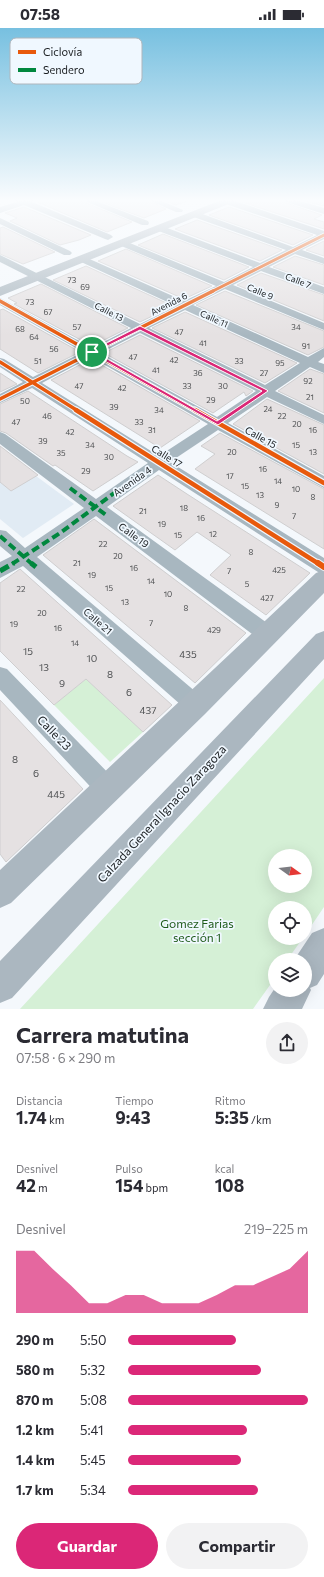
<!DOCTYPE html>
<html lang="es">
<head>
<meta charset="utf-8">
<style>
  body { margin:0; font-family:Commissioner,sans-serif; background:#f2f2f3; color:#2b2b33; height:100vh; display:flex; flex-direction:column; font-size:15px; white-space:nowrap }
  * { box-sizing:border-box; margin:0 }
  p { font-size:13px; color:#7c7c81 }
  .icon { flex:none; width:22px; height:22px; fill:none; stroke:currentColor; stroke-width:2; stroke-linecap:round; stroke-linejoin:round }
  .map { position:relative; height:981px; overflow:hidden }
  .sheet { display:flex; flex-direction:column; background:#fff; flex:1 }
  .sheet>* { flex:none }
  .needle { width:26px; rotate:105deg }
  .tools { position:absolute; left:268px; top:821px; display:grid; gap:8px }
  .tools a { display:grid; place-items:center; width:44px; height:44px; border-radius:50%; background:#fff; box-shadow:0 4px 16px #0002; font-size:20px }
  .pin { position:absolute; display:grid; place-items:center; width:34px; height:34px; color:#fff; margin:-17px; border:2px solid #fff; border-radius:50%; box-shadow:0 1px 4px #0007 }
  .round { display:grid; place-items:center; flex:none; width:42px; height:42px; border-radius:21px; background:#f2f2f3 }
  .overview { display:flex; align-items:center; justify-content:space-between; height:68px; padding:0 16px }
  h1 { font-size:22px; font-weight:700; line-height:30px }
  .stats { display:grid; grid-template-columns:repeat(3,1fr); gap:6px; height:68px; padding:4px 16px }
  .stats div { display:grid; align-content:center }
  .stats b { font-size:17px; font-weight:700 }
  .stats small { font-size:11px; font-weight:400 }
  .stats p { font-size:11px }
  .chart { height:112px; padding:8px 16px }
  .chart p { display:flex; justify-content:space-between }
  .chart svg { width:100%; height:72px; margin-top:4px; fill:#db2777; opacity:.7 }
  .button { display:flex; gap:8px; margin-top:auto; padding:8px 16px }
  .button a { flex:1; height:46px; border-radius:24px; background:#db2777; color:#fff; font-size:16px; font-weight:700; line-height:46px; text-align:center }
  .button a+a { background:#f2f2f3; color:#2b2b33 }
  ul { padding:0 16px; list-style:none; font-size:13px }
  li { display:grid; grid-template-columns:64px 48px 1fr; align-items:center; height:30px }
  li i { height:10px; border-radius:5px; background:#db2777 }
  .status { display:flex; justify-content:space-between; align-items:center; height:28px; padding:0 20px; background:#fff; direction:ltr }
  .status svg { height:11px; fill:currentColor }
  .map>svg:first-child { display:block }
  .built { fill:#e1ebf4 }
  .green { fill:#d5f0d6; fill-rule:evenodd }
  .building { fill:#e5e1e2; stroke:#cfcecf }
  .lines { fill:none; stroke-linecap:round; stroke-linejoin:round }
  .minor { fill:#a8b7c0; fill-rule:evenodd }
  .major { fill:#abb7c0; fill-rule:evenodd }
  .quiet-far1 { stroke:#00873e; stroke-width:4; stroke-dasharray:8 4; stroke-linecap:butt }
  .quiet { stroke:#00873e; stroke-width:5; stroke-dasharray:10 5; stroke-linecap:butt }
  .cycleway-far3-casing { stroke:#f0f8ff; stroke-width:4.5 }
  .cycleway-far2-casing { stroke:#f0f8ff; stroke-width:5.5 }
  .cycleway-far1-casing { stroke:#f0f8ff; stroke-width:7 }
  .cycleway-casing { stroke:#f0f8ff; stroke-width:8 }
  .cycleway-far3 { stroke:#e8590c; stroke-width:3 }
  .cycleway-far2 { stroke:#e8590c; stroke-width:3.5 }
  .cycleway-far1 { stroke:#e8590c; stroke-width:4.5 }
  .cycleway { stroke:#e8590c; stroke-width:6 }
  .route { fill:#db2777; stroke:#fff; fill-rule:evenodd }
  .labels { text-anchor:middle; stroke-width:3.5; stroke-linejoin:round; paint-order:stroke }
  .number-label { font-size:8px; fill:#4e5052 }
  .far-street-label { font-size:9px; fill:#191d20; stroke:#f0f8ff }
  .street-label { font-size:10px; fill:#191d20; stroke:#f0f8ff }
  .near-number-label { font-size:10px; fill:#4e5052 }
  .near-street-label { font-size:12px; fill:#191d20; stroke:#f0f8ff }
  .near-park-label { font-size:12px; fill:#1e5b1a; stroke:#f0f8ff }
  .key { fill:#f0f8ff; stroke:#b0b6bc; stroke-width:1 }
  .key-label { font-size:11px; fill:#191d20 }
</style>
</head>
<body>
<div class="status"><b>07:58</b><svg viewBox="0 0 49 12"><path d="M0 12V9h3v3zM5 12V6h3v6zM10 12V3h3v9zM15 12V0h3v12zM26 1h20v11H26zM47 4h2v5h-2z"/></svg></div>
<div class="map">
<svg width="324" height="981" viewBox="0 0 324 981">
  <rect width="100%" height="100%" fill="#f4f8fc"/>
  <path class="built" d="M 36,448 L 74,476 L 23,510 L 0,491 L 0,454 L 11,463 Z"/>
  <path class="green" d="M 324,650 L 324,879 L 305,907 L 305,880 L 275,880 L 275,910 L 303,910 L 287,932 L 275,932 L 275,950 L 253,981 L 20,981 ZM 275,828 L 305,828 L 305,858 L 275,858 Z
    M 86,651 L 143,704 L 110,734 L 54,677 Z"/>
  <path class="building" d="M 35,171 L 79,171 L 79,172 L 132,194 L 107,204 L 35,173 Z
    M 94,171 L 145,171 L 166,181 L 144,190 Z
    M 160,171 L 190,171 L 191,172 L 176,177 Z
    M 249,171 L 281,171 L 283,174 L 322,187 L 314,191 L 324,194 L 324,201 L 242,174 Z
    M 297,171 L 324,171 L 324,178 Z
    M 24,179 L 91,207 L 79,212 L 60,217 L 10,193 L 17,190 L 5,185 Z
    M 229,179 L 313,207 L 293,217 L 209,187 Z
    M 197,192 L 282,222 L 260,233 L 175,201 Z
    M 3,199 L 55,224 L 23,236 L 0,226 L 0,200 Z
    M 163,206 L 249,239 L 224,252 L 138,217 Z
    M 324,213 L 324,228 L 306,222 Z
    M 126,221 L 212,258 L 184,271 L 98,233 Z
    M 295,228 L 324,237 L 324,257 L 273,239 Z
    M 86,238 L 173,278 L 140,294 L 53,252 Z
    M 261,245 L 324,267 L 324,293 L 237,257 Z
    M 41,256 L 128,300 L 92,318 L 14,276 L 17,275 L 8,270 Z
    M 225,263 L 324,303 L 324,319 L 308,327 L 196,277 Z
    M 3,281 L 80,324 L 38,345 L 0,321 L 0,282 Z
    M 185,284 L 297,335 L 265,355 L 152,300 Z
    M 140,307 L 253,363 L 246,368 L 244,364 L 213,385 L 104,325 Z
    M 91,331 L 200,393 L 160,420 L 51,352 Z
    M 310,341 L 324,346 L 324,385 L 278,363 Z
    M 0,345 L 17,356 L 0,364 Z
    M 28,363 L 127,428 L 138,434 L 93,463 L 55,437 L 53,438 L 6,405 L 0,403 L 0,376 Z
    M 267,371 L 324,397 L 324,446 L 233,396 Z
    M 220,405 L 324,461 L 324,521 L 195,441 L 215,426 L 201,418 Z
    M 0,418 L 38,447 L 11,463 L 0,454 Z
    M 158,447 L 187,466 L 310,545 L 266,587 L 210,547 L 231,527 L 197,504 L 175,522 L 113,478 Z
    M 94,491 L 246,605 L 195,655 L 43,527 Z
    M 20,541 L 133,642 L 172,677 L 143,704 L 86,651 L 54,677 L 0,623 L 0,555 Z
    M 0,672 L 83,761 L 6,834 L 0,826 Z"/>
  <g class="lines">
    <path class="minor" d="M 14,171 L 33,171 L 34,172 L 32,174 L 111,207 L 113,209 L 108,212 L 105,211 L 24,177 L 0,185 L 0,179 L 17,174 Z
      M 80,171 L 91,171 L 148,193 L 149,195 L 148,197 L 142,197 Z
      M 146,171 L 157,171 L 183,182 L 182,184 L 176,184 Z
      M 223,171 L 229,171 L 324,203 L 324,211 L 302,222 L 324,230 L 324,236 L 295,226 L 269,239 L 324,259 L 324,266 L 261,243 L 233,257 L 324,295 L 324,302 L 225,261 L 193,277 L 308,329 L 324,320 L 324,329 L 318,334 L 324,336 L 324,345 L 310,339 L 275,363 L 324,387 L 324,396 L 267,369 L 228,395 L 324,448 L 324,460 L 218,402 L 170,434 L 324,530 L 324,546 L 318,544 L 159,442 L 107,479 L 274,600 L 276,606 L 274,612 L 267,614 L 260,612 L 96,488 L 37,529 L 203,670 L 206,677 L 203,684 L 196,687 L 189,684 L 23,538 L 0,550 L 0,534 L 12,528 L 0,518 L 0,502 L 6,503 L 25,520 L 84,480 L 0,416 L 0,404 L 5,406 L 96,471 L 148,435 L 32,360 L 0,375 L 0,366 L 23,354 L 0,339 L 0,330 L 4,331 L 33,349 L 83,324 L 0,277 L 0,270 L 92,320 L 131,300 L 0,234 L 0,227 L 140,296 L 176,278 L 79,233 L 77,231 L 79,229 L 85,229 L 184,273 L 216,258 L 119,217 L 117,215 L 119,213 L 125,213 L 224,254 L 253,239 L 156,202 L 155,200 L 156,198 L 162,198 L 260,235 L 286,222 L 191,188 L 190,186 L 191,184 L 197,184 L 293,219 L 317,207 L 223,175 L 222,173 ZM 185,282 L 300,335 L 265,357 L 149,300 ZM 140,305 L 256,363 L 217,389 L 101,325 ZM 91,329 L 208,396 L 159,428 L 42,355 Z
      M 282,171 L 293,171 L 324,180 L 324,186 L 283,173 Z
      M 0,190 L 70,223 L 72,225 L 70,227 L 64,227 L 0,196 Z
      M 0,639 L 7,641 L 116,753 L 119,761 L 116,769 L 108,772 L 100,769 L 0,662 Z"/>
    <path class="major" d="M 224,171 L 237,171 L 236,173 L 0,268 L 0,259 Z
      M 324,542 L 324,565 L 205,686 L 11,875 L 0,880 L 0,842 L 316,545 Z
      M 324,603 L 324,631 L 12,970 L 0,975 L 0,933 L 316,606 Z
      M 324,900 L 324,946 L 317,957 L 310,960 L 311,962 L 302,981 L 263,981 L 269,969 L 275,960 L 275,962 L 305,962 L 305,932 L 294,932 L 312,905 Z"/>
    <path class="quiet-far1" d="M 70,460 L 106,487
      M 0,508 L 32,536
      M 12,536 L 60,505 L 117,463"/>
    <path class="quiet" d="M 31,535 L 36,539
      M 0,543 L 14,535"/>
    <g class="cycleway-far3-casing">
      <path id="cycleway-far3" d="M 211,264 L 324,207"/>
    </g>
    <g class="cycleway-far2-casing">
      <path id="cycleway-far2" d="M 0,273 L 196,383
        M 0,334 L 78,383
        M 0,371 L 213,263"/>
    </g>
    <g class="cycleway-far1-casing">
      <path id="cycleway-far1" d="M 76,382 L 319,536
        M 195,382 L 324,455"/>
    </g>
    <g class="cycleway-casing">
      <path id="cycleway" d="M 318,535 L 324,539"/>
    </g>
    <use href="#cycleway-far3" class="cycleway-far3"/>
    <use href="#cycleway-far2" class="cycleway-far2"/>
    <use href="#cycleway-far1" class="cycleway-far1"/>
    <use href="#cycleway" class="cycleway"/>
  </g>
  <linearGradient id="sky" x2="0" y2="1"><stop stop-color="#77c0e0"/><stop offset="0.56" stop-color="#fafcfe"/><stop offset="1" stop-color="#fafcfe" stop-opacity="0"/></linearGradient>
  <rect width="324" height="308" fill="url(#sky)"/>
  <path class="route" d="M 140,298 L 267,362 L 268,363 L 218,397 L 89,324 ZM 140,302 L 262,363 L 217,393 L 95,324 Z"/>
  <g class="labels">
    <g class="number-label">
      <text x="72" y="255">73</text>
      <text x="85" y="262">69</text>
      <text x="30" y="277">73</text>
      <text x="48" y="287">67</text>
      <text x="77" y="302">57</text>
      <text x="296" y="302">34</text>
      <text x="20" y="304">68</text>
      <text x="179" y="307">47</text>
      <text x="34" y="312">64</text>
      <text x="203" y="318">41</text>
      <text x="306" y="321">91</text>
      <text x="54" y="324">56</text>
      <text x="133" y="332">47</text>
      <text x="174" y="335">42</text>
      <text x="38" y="336">51</text>
      <text x="239" y="336">33</text>
      <text x="280" y="338">95</text>
      <text x="156" y="345">41</text>
      <text x="198" y="348">36</text>
      <text x="264" y="348">27</text>
      <text x="308" y="356">92</text>
      <text x="79" y="361">47</text>
      <text x="187" y="361">33</text>
      <text x="223" y="361">30</text>
      <text x="122" y="363">42</text>
      <text x="310" y="372">21</text>
      <text x="211" y="375">29</text>
      <text x="25" y="376">50</text>
      <text x="114" y="382">39</text>
      <text x="268" y="384">24</text>
      <text x="159" y="385">34</text>
      <text x="47" y="391">46</text>
      <text x="282" y="391">22</text>
      <text x="16" y="397">47</text>
      <text x="139" y="397">33</text>
      <text x="297" y="399">20</text>
      <text x="152" y="405">31</text>
      <text x="313" y="405">16</text>
      <text x="70" y="407">42</text>
      <text x="43" y="416">39</text>
      <text x="90" y="420">34</text>
      <text x="296" y="420">15</text>
      <text x="232" y="427">20</text>
      <text x="313" y="427">13</text>
      <text x="61" y="428">35</text>
      <text x="109" y="432">30</text>
      <text x="263" y="444">16</text>
      <text x="86" y="446">29</text>
      <text x="230" y="451">17</text>
      <text x="278" y="456">14</text>
      <text x="245" y="461">15</text>
      <text x="296" y="464">10</text>
      <text x="260" y="470">13</text>
      <text x="313" y="472">8</text>
      <text x="277" y="480">9</text>
      <text x="184" y="483">18</text>
      <text x="143" y="486">21</text>
      <text x="294" y="491">7</text>
      <text x="201" y="493">16</text>
      <text x="162" y="499">19</text>
      <text x="213" y="509">12</text>
      <text x="178" y="510">15</text>
      <text x="103" y="519">22</text>
      <text x="251" y="527">8</text>
      <text x="118" y="531">20</text>
      <text x="77" y="538">21</text>
      <text x="134" y="543">16</text>
      <text x="279" y="545">425</text>
      <text x="229" y="546">7</text>
      <text x="92" y="550">19</text>
      <text x="151" y="556">14</text>
      <text x="247" y="559">5</text>
      <text x="109" y="563">15</text>
      <text x="21" y="564">22</text>
      <text x="168" y="569">10</text>
      <text x="267" y="573">427</text>
      <text x="125" y="577">13</text>
      <text x="186" y="583">8</text>
      <text x="42" y="588">20</text>
      <text x="151" y="598">7</text>
      <text x="14" y="599">19</text>
      <text x="58" y="603">16</text>
      <text x="214" y="605">429</text>
      <text x="75" y="618">14</text>
    </g>
    <g class="far-street-label">
      <text transform="translate(298 253) rotate(21)" y="3">Calle 7</text>
      <text transform="translate(260 264) rotate(23)" y="3">Calle 9</text>
      <text transform="translate(169 276) rotate(-27)" y="3">Avenida 6</text>
      <text transform="translate(109 284) rotate(27)" y="3">Calle 13</text>
      <text transform="translate(214 291) rotate(24)" y="3">Calle 11</text>
    </g>
    <g class="street-label">
      <text transform="translate(261 409) rotate(29)" y="4">Calle 15</text>
      <text transform="translate(167 428) rotate(32)" y="4">Calle 17</text>
      <text transform="translate(132 453) rotate(-35)" y="4">Avenida 4</text>
      <text transform="translate(134 507) rotate(36)" y="4">Calle 19</text>
      <text transform="translate(98 593) rotate(41)" y="4">Calle 21</text>
    </g>
    <g class="near-number-label">
      <text x="28" y="627">15</text>
      <text x="188" y="630">435</text>
      <text x="92" y="634">10</text>
      <text x="44" y="643">13</text>
      <text x="110" y="650">8</text>
      <text x="62" y="659">9</text>
      <text x="129" y="668">6</text>
      <text x="148" y="686">437</text>
      <text x="15" y="735">8</text>
      <text x="36" y="749">6</text>
      <text x="56" y="770">445</text>
    </g>
    <g class="near-street-label">
      <text transform="translate(54 705) rotate(46)" y="4">Calle 23</text>
      <text transform="translate(162 786) rotate(-47)" y="4">Calzada General Ignacio Zaragoza</text>
    </g>
    <g class="near-park-label">
      <text x="197" y="900">Gomez Farias<tspan x="197" dy="14">sección 1</tspan></text>
    </g>
  </g>
  <rect x="10" y="10" width="132" height="46" rx="6" class="key"/>
  <rect x="18" y="22" width="18" height="4" fill="#e8590c"/>
  <rect x="18" y="40" width="18" height="4" fill="#00873e"/>
  <g class="key-label">
    <text x="43" y="28">Ciclovía</text>
    <text x="43" y="46">Sendero</text>
  </g>
</svg>
<div class="tools">
<a><svg class="needle" viewBox="-14 -14 28 28"><path d="M0-13l5 13h-10z" fill="#e53935"/><path d="M0 13l5-13h-10z" fill="#7c7c81"/></svg></a>
<a><svg class="icon" aria-label="locate" viewBox="0 0 24 24"><circle cx="12" cy="12" r="6"/><path d="M12 2v4M12 18v4M2 12h4M18 12h4"/></svg></a>
<a><svg class="icon" aria-label="layers" viewBox="0 0 24 24"><path d="M12 4l9 5-9 5-9-5zM3 14l9 5 9-5"/></svg></a>
</div>
<div class="pin" style="left:92px;top:324px;background:#1e9e55"><svg class="icon" aria-label="arrive" viewBox="0 0 24 24"><path d="M6 21V4h12l-3 4 3 4H6"/></svg></div>
</div>
<section class="sheet">
<div class="overview"><div><h1>Carrera matutina</h1><p>07:58 · 6 × 290 m</p></div><a class="round"><svg class="icon" aria-label="share" viewBox="0 0 24 24"><path d="M12 15V3M7 8l5-5 5 5M5 13v7h14v-7"/></svg></a></div>
<div class="stats">
<div><p>Distancia</p><b>1.74<small> km</small></b></div>
<div><p>Tiempo</p><b>9:43</b></div>
<div><p>Ritmo</p><b>5:35<small> /km</small></b></div>
</div>
<div class="stats">
<div><p>Desnivel</p><b>42<small> m</small></b></div>
<div><p>Pulso</p><b>154<small> bpm</small></b></div>
<div><p>kcal</p><b>108</b></div>
</div>
<div class="chart"><p><span>Desnivel</span>219–225 m</p>
<svg viewBox="0 0 160 44" preserveAspectRatio="none"><path d="M0 44V6L10 6L20 17L30 27L40 38L50 38L60 33L70 33L80 38L90 38L100 38L110 33L120 27L130 27L140 22L150 17L160 6V44z"/></svg>
</div>
<ul>
<li><b>290 m</b>5:50<i style="width:60%"></i></li>
<li><b>580 m</b>5:32<i style="width:74%"></i></li>
<li><b>870 m</b>5:08<i style="width:100%"></i></li>
<li><b>1.2 km</b>5:41<i style="width:66%"></i></li>
<li><b>1.4 km</b>5:45<i style="width:63%"></i></li>
<li><b>1.7 km</b>5:34<i style="width:72%"></i></li>
</ul>
<div class="button"><a>Guardar</a><a>Compartir</a></div>
</section>
</body>
</html>
